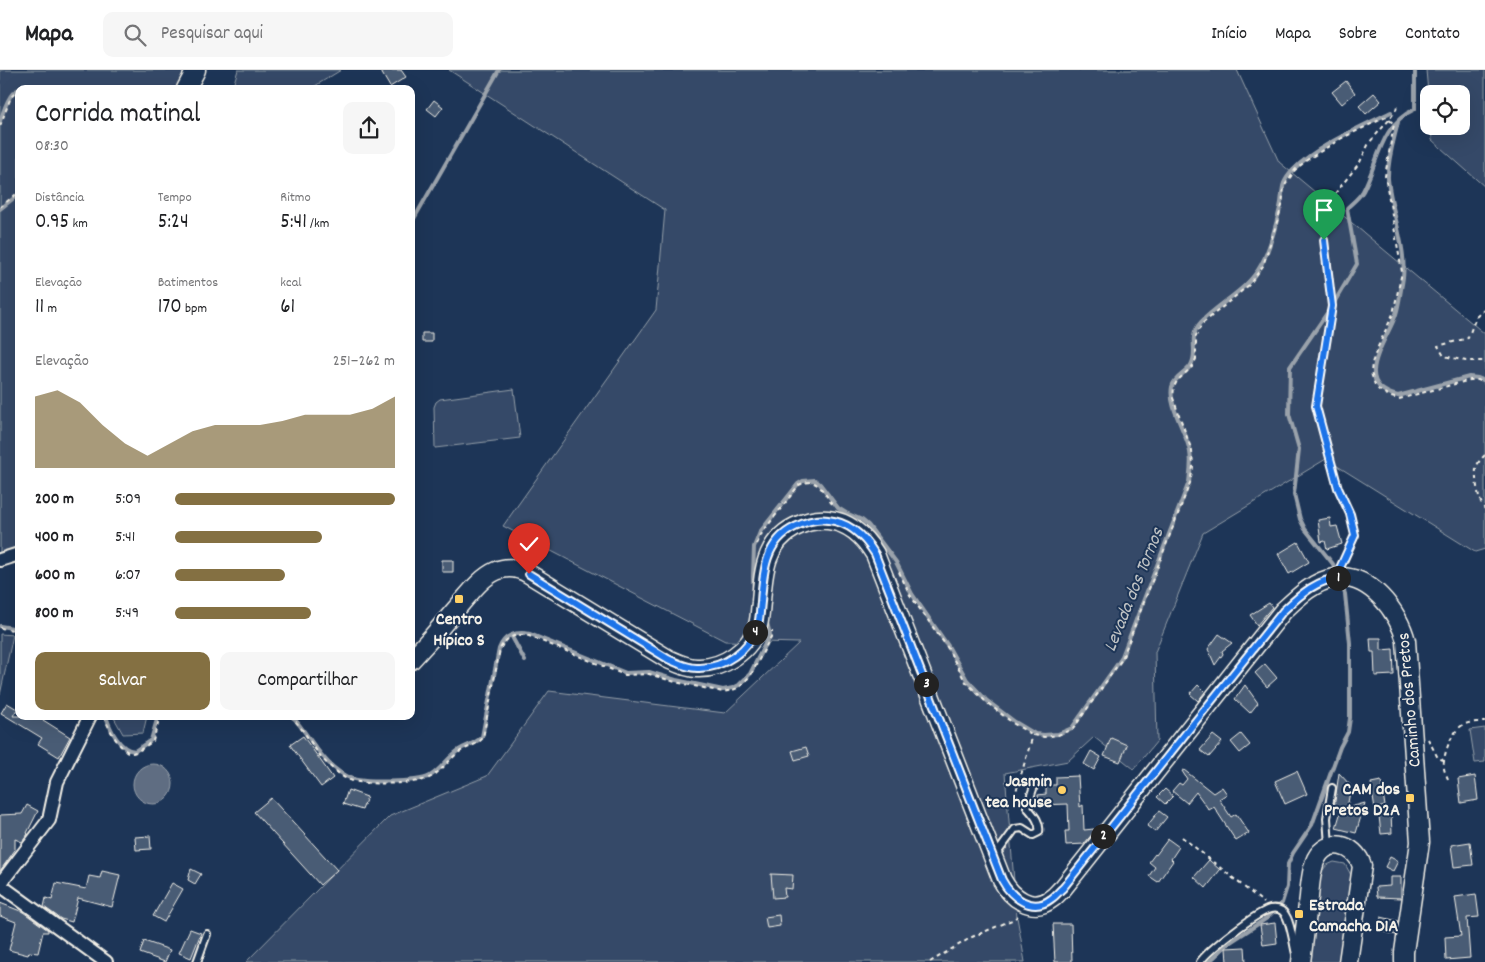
<!DOCTYPE html>
<html lang="pt">
<head>
<meta charset="utf-8">
<style>
  body { margin:0; font-family:Dekko,sans-serif; background:#f6f6f6; color:#202124; height:100vh; display:flex; flex-direction:column; font-size:19px; white-space:nowrap }
  * { box-sizing:border-box; margin:0 }
  p { font-size:16px; color:#757577 }
  .icon { flex:none; width:28px; height:28px; fill:none; stroke:currentColor; stroke-width:2; stroke-linecap:round; stroke-linejoin:round }
  .map { position:relative; flex:1; overflow:hidden }
  .panel { position:absolute; left:15px; top:15px; width:400px; height:635px; display:flex; flex-direction:column; background:#fff; border-radius:10px; box-shadow:0 5px 20px #0002 }
  .panel>* { flex:none }
  .controls { position:absolute; left:1420px; top:15px; display:grid; gap:10px }
  .controls a { display:grid; place-items:center; width:50px; height:50px; border-radius:10px; background:#fff; box-shadow:0 5px 20px #0002; font-size:25px }
  .pin { position:absolute; display:grid; place-items:center; width:42px; height:42px; color:#fff; margin:-51px -21px; border-radius:50% 50% 50% 0; rotate:-45deg; box-shadow:0 0 5px #0007 }
  .pin .icon { rotate:45deg }
  .km { position:absolute; width:25px; height:25px; margin:-12px; border-radius:50%; background:#222; color:#fff; font-size:14px; line-height:25px; text-align:center }
  .round { display:grid; place-items:center; flex:none; width:52px; height:52px; border-radius:10px; background:#f6f6f6 }
  .summary { display:flex; align-items:center; justify-content:space-between; height:85px; padding:0 20px }
  h1 { font-size:28px; font-weight:600; line-height:38px }
  .metrics { display:grid; grid-template-columns:repeat(3,1fr); gap:8px; height:85px; padding:5px 20px }
  .metrics div { display:grid; align-content:center }
  .metrics b { font-size:21px; font-weight:600 }
  .metrics small { font-size:14px; font-weight:400 }
  .metrics p { font-size:14px }
  .chart { height:140px; padding:10px 20px }
  .chart p { display:flex; justify-content:space-between }
  .chart svg { width:100%; height:90px; margin-top:5px; fill:#847042; opacity:.7 }
  .primary-button { display:flex; gap:10px; margin-top:auto; padding:10px 20px }
  .primary-button a { flex:1; height:58px; border-radius:10px; background:#847042; color:#fff; font-size:20px; font-weight:600; line-height:58px; text-align:center }
  .primary-button a+a { background:#f6f6f6; color:#202124 }
  ul { padding:0 20px; list-style:none; font-size:16px }
  li { display:grid; grid-template-columns:80px 60px 1fr; align-items:center; height:38px }
  li i { height:12px; border-radius:6px; background:#847042 }
  header { display:flex; align-items:center; gap:30px; box-sizing:border-box; height:70px; padding:0 25px; background:#fff; border-bottom:1px solid #e0e0e0 }
  header strong { font-size:24px }
  nav { display:flex; gap:28px; margin-inline-start:auto; font-size:18px }
  .search { width:350px; height:45px; background:#f6f6f6; display:flex; align-items:center; gap:12px; box-sizing:border-box; padding:0 18px; border-radius:10px; color:#757577; font-size:19px }
  .map>svg:first-child { display:block }
  .green { fill:#354a67; stroke:#949ea8 }
  .water { fill:#5e6d82; stroke:#9aa2ab }
  .lines { fill:none; stroke-linecap:round; stroke-linejoin:round }
  .stream { stroke:#9aa2ab; stroke-width:4 }
  .building { fill:#485b74; stroke:#f4f1e8 }
  .lane-casing { stroke:#f4f1e8; stroke-width:10 }
  .street-casing { stroke:#f4f1e8; stroke-width:16 }
  .secondary-casing { stroke:#f4f1e8; stroke-width:21 }
  .path { stroke:#f4f1e8; stroke-width:2; stroke-dasharray:4 4; stroke-linecap:butt }
  .lane { stroke:#1d3557; stroke-width:6 }
  .street { stroke:#1d3557; stroke-width:12 }
  .secondary { stroke:#1d3557; stroke-width:18 }
  .route-casing { stroke:#fff; stroke-width:10 }
  .route { stroke:#1a73e8; stroke-width:6 }
  .poi-dot { fill:#ffd166; stroke:#1d3557; stroke-width:2 }
  .labels { text-anchor:middle; stroke-width:4; stroke-linejoin:round; paint-order:stroke }
  .poi-label { font-size:18px; font-weight:bold; fill:#f4f1e8; stroke:#1d3557; text-anchor:end }
  .street-label { font-size:18px; fill:#f4f1e8; stroke:#1d3557 }
  .water-label { font-size:19px; font-style:italic; fill:#c0c3c4; stroke:#1d3557 }
</style>
</head>
<body>
<header>
<strong>Mapa</strong>
<div class="search"><svg class="icon" aria-label="search" viewBox="0 0 24 24"><circle cx="10" cy="10" r="6"/><path d="M15 15l6 6"/></svg>Pesquisar aqui</div>
<nav><a>Início</a><a>Mapa</a><a>Sobre</a><a>Contato</a></nav>
</header>
<div class="map">
<svg width="1485" height="892" viewBox="0 0 1485 892">
  <rect width="100%" height="100%" fill="#1d3557"/>
  <filter id="ink" filterUnits="userSpaceOnUse"><feTurbulence type="fractalNoise" baseFrequency=".02" numOctaves="2"/><feDisplacementMap in="SourceGraphic" scale="10" xChannelSelector="R" yChannelSelector="G"/><feConvolveMatrix kernelMatrix="1 2 1 2 8 2 1 2 1" color-interpolation-filters="sRGB"/></filter>
  <g filter="url(#ink)">
    <path class="green" d="M 0,0 L 189,0 L 179,19 L 19,19 L 19,478 L 0,484 Z
      M 238,0 L 341,0 L 310,19 L 232,19 Z
      M 449,0 L 1237,0 L 1279,92 L 1485,264 L 1485,479 L 1475,482 L 1326,389 L 1203,463 L 1155,582 L 1157,671 L 1134,699 L 1094,667 L 1068,691 L 1005,703 L 1017,847 L 1025,892 L 246,892 L 390,746 L 487,706 L 549,621 L 725,643 L 799,573 L 725,571 L 503,456 L 656,240 L 665,140 Z
      M 1426,0 L 1485,0 L 1485,117 L 1432,70 L 1431,56 L 1461,56 L 1461,24 L 1429,24 L 1429,34 Z
      M 514,319 L 520,368 L 435,378 L 434,337 L 436,332 L 440,329 Z
      M 0,564 L 13,565 L 0,625 Z
      M 113,646 L 147,646 L 143,663 L 123,664 Z
      M 1485,658 L 1485,692 L 1475,693 L 1470,660 Z
      M 1334,792 L 1345,794 L 1351,805 L 1342,869 L 1344,892 L 1309,892 L 1318,806 L 1327,795 Z"/>
    <path class="water" d="M133 714a20 20 0 1 1 40 0a20 20 0 1 1-40 0Z"/>
    <g class="lines">
      <path class="stream" d="M 0,51 C 8,29 10,15 37,16
        M 1398,52 C 1394,70 1387,90 1388,109 C 1391,144 1409,180 1402,214 C 1400,224 1399,235 1396,244 C 1387,271 1350,315 1398,326 L 1469,307 L 1478,308 L 1485,311
        M 0,139 L 19,124
        M 411,154 L 499,0
        M 1336,502 L 1333,494 L 1305,459 L 1300,449 L 1294,424 L 1299,379 L 1289,344 L 1290,297 L 1332,236 L 1357,194 L 1347,138 C 1352,133 1359,128 1363,121 C 1379,91 1380,55 1415,39 L 1415,0
        M 754,524 L 753,507 L 754,477 L 760,462 L 798,414 L 803,411 L 815,410 L 820,414 L 838,438 L 846,443 L 862,450 L 868,455 L 896,492 L 912,524 L 948,576 L 967,610 L 986,630 L 1015,652 L 1035,664 L 1044,665 L 1058,664 L 1072,658 L 1121,589 L 1189,412 C 1190,403 1192,392 1190,382 C 1187,363 1168,337 1172,317 C 1174,307 1187,303 1191,295 C 1199,282 1187,267 1201,252 C 1220,232 1248,220 1261,195 C 1270,179 1276,155 1280,138 C 1284,120 1279,115 1293,100 C 1316,76 1361,57 1391,42
        M 0,556 L 19,559
        M 511,565 L 525,591
        M 106,646 C 110,659 120,681 135,681 L 151,670 L 158,646
        M 292,646 C 307,662 316,683 333,697 C 338,701 344,706 350,708 C 363,713 417,713 430,706 C 441,700 448,687 459,680 C 467,675 475,674 482,667 L 499,579 C 504,565 516,561 530,564 L 626,603 L 649,602 L 676,610 L 723,620 L 733,618 L 739,615 L 750,604 L 770,564 L 767,553
        M 1209,892 L 1229,873 L 1267,848 L 1282,833 L 1287,817 L 1288,794 L 1293,783 L 1312,755 L 1340,677 L 1348,662 L 1350,648 L 1350,573 L 1345,524 L 1341,513"/>
    </g>
    <path class="building" d="M 380,0 L 401,0 L 406,7 L 390,17 Z
      M 1346,11 L 1355,23 L 1342,34 L 1332,22 Z
      M 1374,23 L 1381,31 L 1366,44 L 1359,36 Z
      M 434,30 L 443,37 L 436,46 L 427,39 Z
      M 422,263 L 432,263 L 432,272 L 422,272 Z
      M 1330,448 L 1331,457 L 1337,456 L 1342,474 L 1327,479 L 1325,471 L 1321,472 L 1318,450 Z
      M 1298,472 L 1309,492 L 1289,504 L 1278,484 Z
      M 442,490 L 453,490 L 453,502 L 442,502 Z
      M 1269,533 L 1272,537 L 1257,555 L 1250,545 Z
      M 1219,564 L 1232,573 L 1222,581 L 1223,584 L 1215,595 L 1208,579 Z
      M 1370,568 L 1381,568 L 1381,580 L 1393,579 L 1394,605 L 1375,606 L 1374,582 L 1371,582 Z
      M 1265,594 L 1277,608 L 1267,617 L 1255,603 Z
      M 1198,615 L 1205,622 L 1198,631 L 1190,624 Z
      M 1245,615 L 1258,633 L 1250,643 L 1235,629 Z
      M 7,633 L 17,639 L 13,646 L 45,646 L 43,650 L 70,667 L 59,687 L 38,674 L 42,668 L 1,643 Z
      M 1241,664 L 1250,675 L 1240,683 L 1231,672 Z
      M 1213,665 L 1222,672 L 1209,687 L 1200,680 Z
      M 303,666 L 333,708 L 321,717 L 290,675 Z
      M 1111,668 L 1127,675 L 1120,692 L 1104,686 Z
      M 806,677 L 809,686 L 795,690 L 792,681 Z
      M 1091,681 L 1101,687 L 1094,700 L 1084,694 Z
      M 1184,700 L 1213,723 L 1222,717 L 1227,724 L 1219,729 L 1231,747 L 1236,744 L 1249,763 L 1236,771 L 1214,737 L 1209,740 L 1196,722 L 1187,733 L 1172,721 L 1179,713 L 1182,715 L 1187,709 L 1182,701 Z
      M 1297,701 L 1307,724 L 1285,734 L 1275,711 Z
      M 1339,703 L 1351,716 L 1347,738 L 1365,733 L 1356,763 L 1336,758 L 1341,741 L 1334,738 Z
      M 1078,706 L 1080,737 L 1083,735 L 1084,760 L 1094,759 L 1094,762 L 1084,774 L 1066,775 L 1065,761 L 1069,761 L 1068,734 L 1039,735 L 1038,725 L 1046,724 L 1046,715 L 1056,715 L 1056,707 Z
      M 1475,706 L 1478,730 L 1461,733 L 1458,709 Z
      M 1381,711 L 1385,736 L 1375,739 L 1371,713 Z
      M 1165,719 L 1173,726 L 1165,734 L 1157,727 Z
      M 348,720 L 367,727 L 362,740 L 343,734 Z
      M 271,728 L 337,800 L 320,815 L 254,742 Z
      M 27,735 L 38,741 L 27,763 L 28,764 L 22,772 L 15,769 L 15,780 L 0,801 L 0,745 L 22,744 Z
      M 1159,741 L 1167,747 L 1155,762 L 1147,756 Z
      M 1391,745 L 1392,763 L 1381,764 L 1379,746 Z
      M 150,766 L 151,779 L 136,780 L 135,767 Z
      M 1168,769 L 1179,777 L 1171,789 L 1173,791 L 1158,812 L 1149,806 L 1155,797 L 1149,792 L 1155,784 L 1156,785 Z
      M 1470,772 L 1473,795 L 1454,797 L 1451,775 Z
      M 1390,787 L 1398,791 L 1393,801 L 1385,797 Z
      M 1209,790 L 1220,800 L 1206,818 L 1194,807 Z
      M 191,799 L 201,804 L 195,814 L 188,810 Z
      M 102,801 L 120,805 L 112,837 L 78,828 L 72,852 L 61,849 L 44,837 L 46,828 L 52,830 L 56,813 L 86,819 L 89,806 L 100,808 Z
      M 771,804 L 793,805 L 792,819 L 784,818 L 785,827 L 773,828 Z
      M 1390,807 L 1401,807 L 1401,828 L 1377,827 L 1376,817 L 1390,816 Z
      M 172,813 L 183,819 L 164,852 L 153,846 Z
      M 1476,824 L 1479,847 L 1467,848 L 1470,888 L 1446,890 L 1445,867 L 1461,866 L 1455,827 Z
      M 0,833 L 23,842 L 48,860 L 48,862 L 43,862 L 38,883 L 29,882 L 28,885 L 9,880 L 16,852 L 0,846 Z
      M 779,845 L 780,856 L 767,858 L 765,847 Z
      M 1381,847 L 1398,851 L 1396,865 L 1378,860 Z
      M 1275,853 L 1277,873 L 1263,875 L 1260,855 Z
      M 1053,854 L 1071,854 L 1072,892 L 1055,892 Z
      M 190,859 L 201,863 L 191,888 L 179,883 Z
      M 144,871 L 170,880 L 165,892 L 140,883 Z
      M 1245,877 L 1246,892 L 1227,892 L 1226,878 Z"/>
    <g class="lines">
      <g class="lane-casing">
        <path id="lane" d="M 1329,775 L 1327,748 L 1332,718
          M 995,786 L 1015,759 L 1022,758 L 1033,765 L 1039,762 C 1041,752 1033,744 1027,737 L 1034,716
          M 197,892 L 207,864
          M 1200,892 C 1209,879 1256,843 1270,839 C 1275,838 1281,839 1284,843 C 1291,851 1293,873 1296,884"/>
      </g>
      <g class="street-casing">
        <path id="street" d="M 0,490 L 19,484
          M 0,814 L 49,750 L 57,712 L 90,646
          M 0,815 L 106,892"/>
      </g>
      <g class="secondary-casing">
        <path id="secondary" d="M 186,19 L 196,0
          M 411,590 C 427,573 442,556 457,538 C 468,526 480,508 496,501 C 507,496 519,498 529,504 L 668,589 C 677,593 687,598 697,598 C 723,599 751,580 758,555 C 760,548 760,540 761,532 C 763,503 765,472 795,457 C 805,452 816,449 828,450 C 849,452 864,466 875,484 L 1002,810 C 1011,827 1032,844 1051,829 C 1056,826 1059,821 1063,818 L 1283,541 C 1297,528 1314,511 1334,508 C 1369,502 1399,542 1406,571 L 1420,772 L 1404,882 L 1404,892
          M 1301,892 C 1304,870 1306,849 1309,827 C 1310,815 1311,800 1316,789 C 1327,767 1355,773 1362,796 L 1348,892"/>
      </g>
      <path class="path" d="M 21,19 L 30,17 L 40,19
        M 0,56 L 11,27 L 19,20
        M 0,137 L 19,122
        M 1485,239 L 1476,247 L 1468,268 L 1438,276 L 1444,286 L 1466,291 L 1485,291
        M 1485,385 C 1481,389 1477,393 1476,399 C 1475,409 1478,431 1485,439
        M 757,474 L 762,463 L 799,415 C 819,405 823,424 834,436
        M 1342,494 L 1355,465 L 1350,444 L 1338,418 L 1316,336 L 1332,236 L 1322,155 L 1325,140 L 1334,125 L 1360,92 L 1369,73 L 1389,50 L 1396,40 L 1397,36
        M 899,502 L 910,525 L 947,577 L 965,611 L 985,631 L 1014,654 L 1033,665 L 1044,667 L 1058,665 L 1073,659 L 1122,589 L 1190,413 L 1193,397 L 1192,381 L 1173,328 L 1174,317 L 1177,311 L 1192,297 L 1196,289 L 1196,266 L 1202,254 L 1249,215 L 1263,196 L 1282,136 L 1284,117 L 1295,100 L 1307,90 L 1342,68 L 1386,47 L 1394,54 L 1385,106 L 1402,202 L 1393,244 L 1377,279 L 1372,293 L 1371,303 L 1375,315 L 1379,320 L 1391,327 L 1399,329 L 1470,310 L 1478,310 L 1485,314
        M 0,558 L 19,561
        M 104,646 C 107,656 121,683 132,683 C 139,682 147,675 153,671 L 160,646
        M 290,646 C 307,661 315,685 333,699 C 338,703 344,708 349,710 C 364,715 414,715 429,708 C 440,703 448,691 458,683 C 466,677 476,676 483,668 L 500,579 C 506,567 516,563 529,566 L 625,605 L 649,604 L 675,612 L 723,622 L 733,620 L 740,617 L 751,605 L 772,565 L 772,561
        M 1428,669 L 1438,688 L 1443,690
        M 1448,709 C 1447,706 1444,701 1444,698 C 1442,685 1453,658 1465,654 C 1471,652 1479,652 1485,652
        M 1020,732 L 1014,728 L 1033,665
        M 1182,767 L 1264,833
        M 930,892 L 972,867 L 1012,850 L 1018,846"/>
      <use href="#lane" class="lane"/>
      <use href="#street" class="street"/>
      <use href="#secondary" class="secondary"/>
    </g>
  </g>
  <g class="lines" filter="url(#ink)">
    <g class="route-casing">
      <path id="route" d="M 529,504 L 668,589 C 677,593 687,598 697,598 C 723,599 750,580 758,555 C 760,548 760,540 761,532 C 763,503 765,471 795,457 C 805,452 816,448 828,450 C 850,452 864,466 875,484 L 1002,810 C 1011,827 1032,844 1051,829 C 1056,826 1059,821 1063,818 L 1283,541 C 1299,526 1319,507 1343,508 L 1340,498 L 1355,465 L 1350,444 L 1338,418 L 1316,336 L 1332,236 L 1324,170"/>
    </g>
    <use href="#route" class="route"/>
  </g>
  <g class="poi-dot">
    <rect x="454" y="524" width="10" height="10" rx="2.5"/>
    <circle cx="1062" cy="720" r="5"/>
    <rect x="1405" y="723" width="10" height="10" rx="2.5"/>
    <rect x="1294" y="839" width="10" height="10" rx="2.5"/>
  </g>
  <g class="labels">
    <g class="poi-label">
      <text x="459" y="554" text-anchor="middle">Centro<tspan x="459" dy="21">Hípico S</tspan></text>
      <text x="1052" y="716">Jasmin<tspan x="1052" dy="21">tea house</tspan></text>
      <text x="1400" y="724">CAM dos<tspan x="1400" dy="21">Pretos D2A</tspan></text>
      <text x="1309" y="840" text-anchor="start">Estrada<tspan x="1309" dy="21">Camacha D1A</tspan></text>
    </g>
    <g class="street-label">
      <text transform="translate(1408 630) rotate(-95)" y="6">Caminho dos Pretos</text>
    </g>
    <g class="water-label">
      <text transform="translate(1132 519) rotate(-68)" y="7">Levada dos Tornos</text>
    </g>
  </g>
</svg>
<div class="controls">
<a><svg class="icon" aria-label="locate" viewBox="0 0 24 24"><circle cx="12" cy="12" r="6"/><path d="M12 2v4M12 18v4M2 12h4M18 12h4"/></svg></a>
</div>
<div class="pin" style="left:1324px;top:170px;background:#1e9e55"><svg class="icon" aria-label="arrive" viewBox="0 0 24 24"><path d="M6 21V4h12l-3 4 3 4H6"/></svg></div>
<div class="pin" style="left:529px;top:504px;background:#d93025"><svg class="icon" aria-label="check" viewBox="0 0 24 24"><path d="M5 12l5 5 9-10"/></svg></div>
<b class="km" style="left:1338px;top:508px">1</b>
<b class="km" style="left:1103px;top:766px">2</b>
<b class="km" style="left:926px;top:614px">3</b>
<b class="km" style="left:755px;top:562px">4</b>
<section class="panel">
<div class="summary"><div><h1>Corrida matinal</h1><p>08:30</p></div><a class="round"><svg class="icon" aria-label="share" viewBox="0 0 24 24"><path d="M12 15V3M7 8l5-5 5 5M5 13v7h14v-7"/></svg></a></div>
<div class="metrics">
<div><p>Distância</p><b>0.95<small> km</small></b></div>
<div><p>Tempo</p><b>5:24</b></div>
<div><p>Ritmo</p><b>5:41<small> /km</small></b></div>
</div>
<div class="metrics">
<div><p>Elevação</p><b>11<small> m</small></b></div>
<div><p>Batimentos</p><b>170<small> bpm</small></b></div>
<div><p>kcal</p><b>61</b></div>
</div>
<div class="chart"><p><span>Elevação</span>251–262 m</p>
<svg viewBox="0 0 160 44" preserveAspectRatio="none"><path d="M0 44V9L10 6L20 12L30 23L40 32L50 38L60 32L70 26L80 23L90 23L100 23L110 21L120 18L130 18L140 18L150 15L160 9V44z"/></svg>
</div>
<ul>
<li><b>200 m</b>5:09<i style="width:100%"></i></li>
<li><b>400 m</b>5:41<i style="width:67%"></i></li>
<li><b>600 m</b>6:07<i style="width:50%"></i></li>
<li><b>800 m</b>5:49<i style="width:62%"></i></li>
</ul>
<div class="primary-button"><a>Salvar</a><a>Compartilhar</a></div>
</section>
</div>
</body>
</html>
